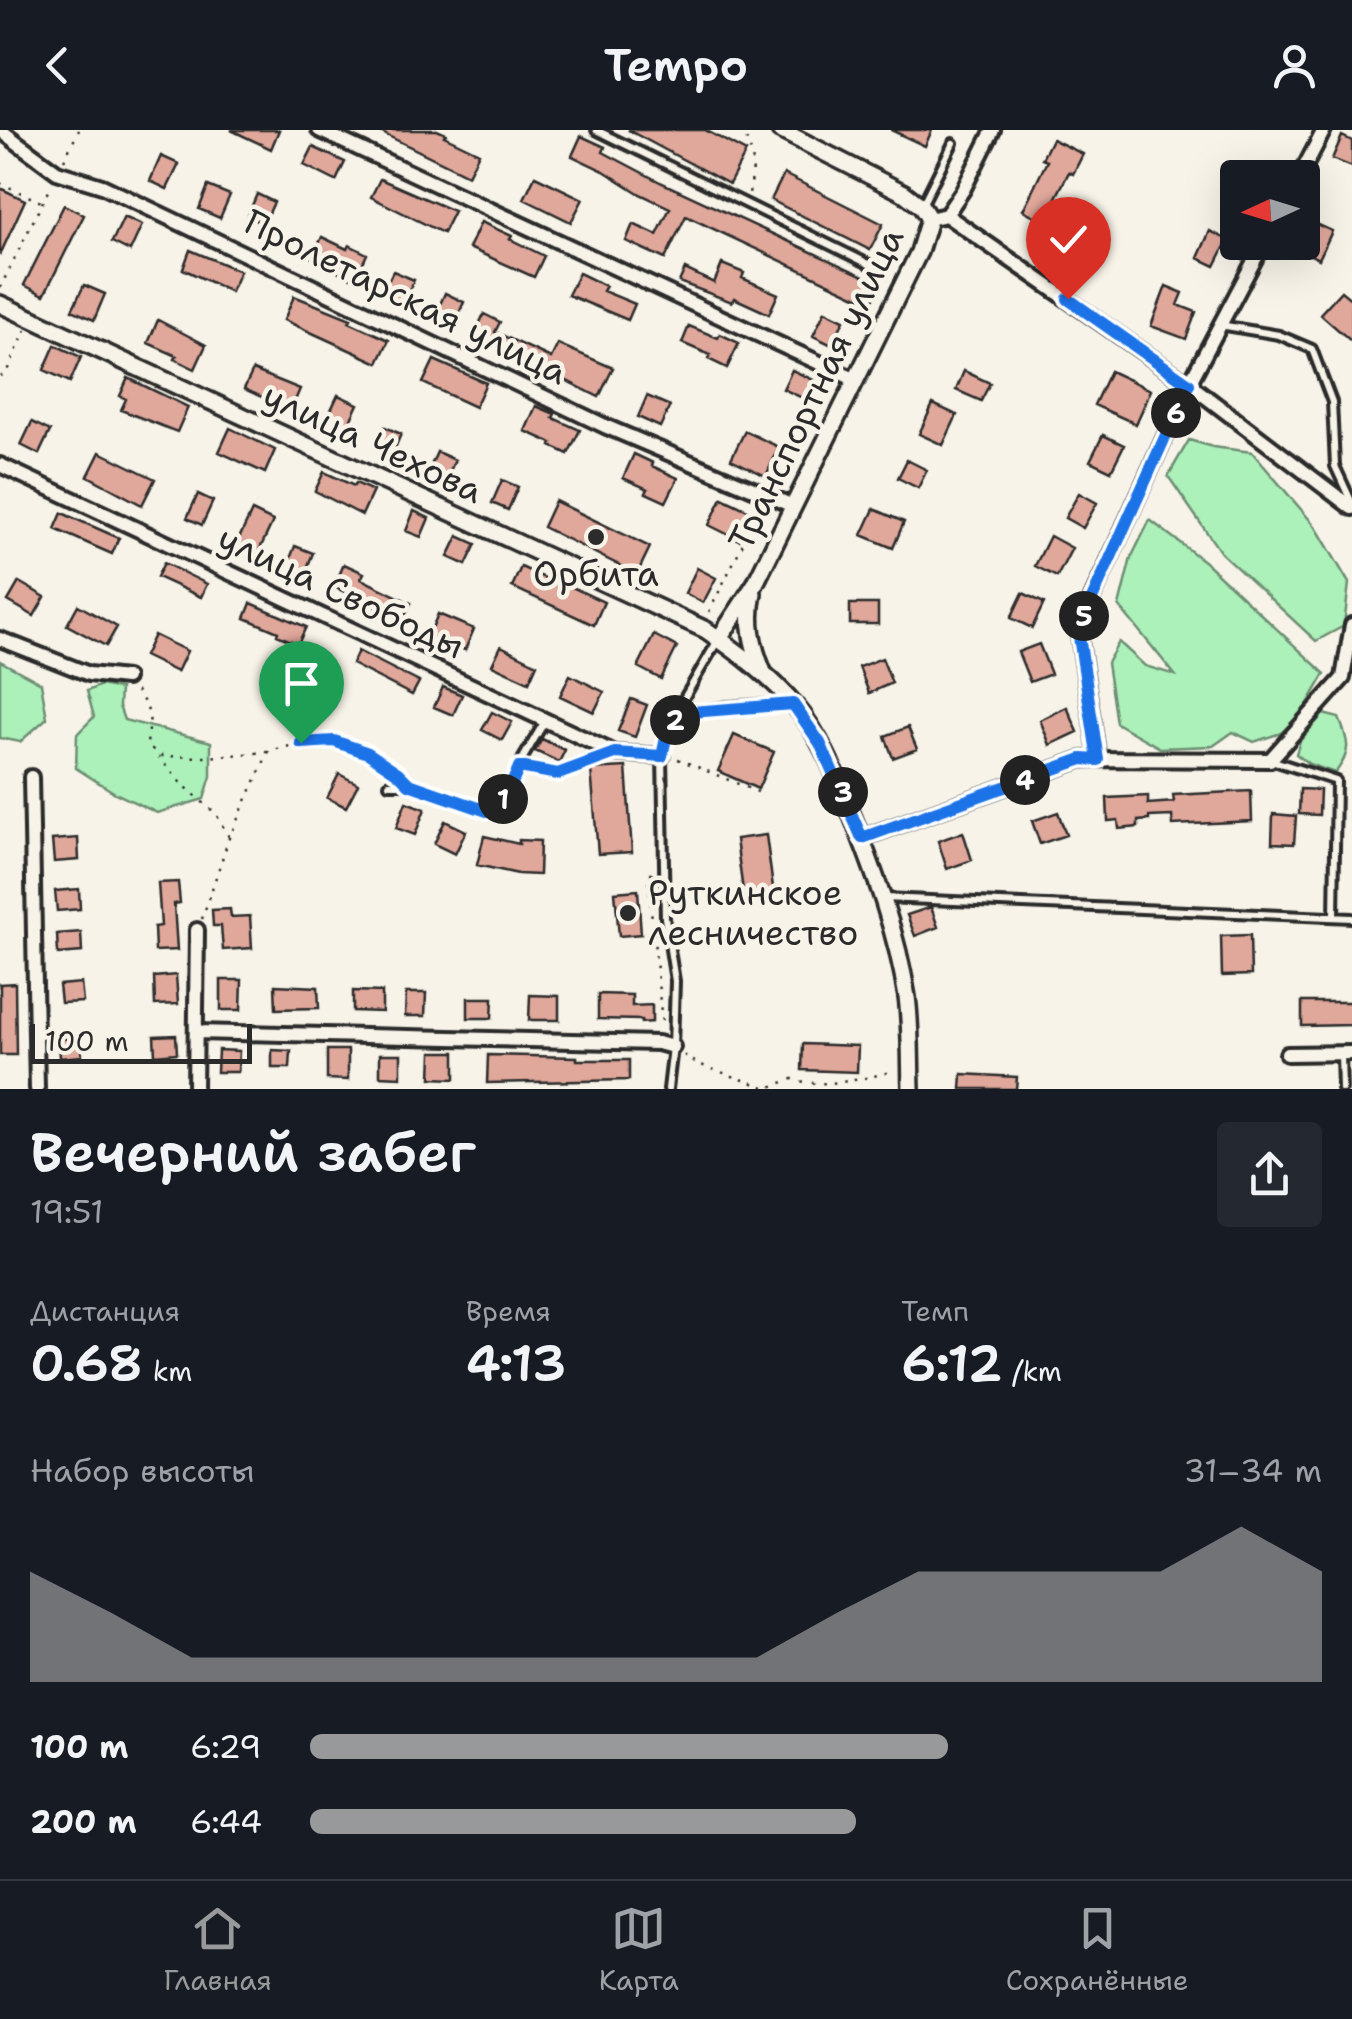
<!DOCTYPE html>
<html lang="ru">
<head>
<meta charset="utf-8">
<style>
  body { margin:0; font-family:"Shantell Sans",sans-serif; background:#242831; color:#f1f3f6; height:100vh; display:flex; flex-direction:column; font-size:38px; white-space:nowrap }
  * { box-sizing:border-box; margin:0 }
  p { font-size:32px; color:#9ea1a6 }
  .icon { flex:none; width:55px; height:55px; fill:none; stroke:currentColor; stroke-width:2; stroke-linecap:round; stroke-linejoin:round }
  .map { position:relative; height:959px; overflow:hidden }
  .details { display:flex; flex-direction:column; background:#171b24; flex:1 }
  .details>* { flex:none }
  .needle { width:65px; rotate:266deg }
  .buttons { position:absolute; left:1220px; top:30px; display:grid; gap:20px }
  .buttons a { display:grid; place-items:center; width:100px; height:100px; border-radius:10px; background:#171b24; box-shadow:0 10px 40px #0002; font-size:50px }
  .scale { position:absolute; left:30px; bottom:25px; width:222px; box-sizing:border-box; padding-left:10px; border:5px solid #2b2b2b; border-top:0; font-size:28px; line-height:35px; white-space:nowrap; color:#2b2b2b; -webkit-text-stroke:8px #f7f3e8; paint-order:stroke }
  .pin { position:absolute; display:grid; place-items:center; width:85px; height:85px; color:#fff; margin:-102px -42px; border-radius:50% 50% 50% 0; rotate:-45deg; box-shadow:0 0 10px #0007 }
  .pin .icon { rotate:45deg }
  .km { position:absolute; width:50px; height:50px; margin:-25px; border-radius:50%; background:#222; color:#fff; font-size:28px; line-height:50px; text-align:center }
  .round { display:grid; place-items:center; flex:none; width:105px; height:105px; border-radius:10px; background:#242831 }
  .head { display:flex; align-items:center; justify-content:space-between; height:170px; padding:0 30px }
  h1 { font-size:55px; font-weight:600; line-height:75px }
  .stats { display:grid; grid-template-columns:repeat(3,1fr); gap:15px; height:170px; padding:10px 30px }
  .stats div { display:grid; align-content:center }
  .stats b { font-size:50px; font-weight:600 }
  .stats small { font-size:28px; font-weight:400 }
  .stats p { font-size:28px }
  .chart { height:280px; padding:20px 30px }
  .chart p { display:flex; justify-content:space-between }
  .chart svg { width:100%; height:180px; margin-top:10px; fill:#98999b; opacity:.7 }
  ul { padding:0 30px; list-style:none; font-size:32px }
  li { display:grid; grid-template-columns:160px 120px 1fr; align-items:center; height:75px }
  li i { height:25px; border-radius:12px; background:#98999b }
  header { display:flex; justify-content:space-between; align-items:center; height:130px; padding:0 30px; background:#171b24; font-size:45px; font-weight:600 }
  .tabs { display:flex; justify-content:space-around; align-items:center; height:140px; border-top:2px solid #363941; background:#171b24; font-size:28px; color:#9ea1a6 }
  .tabs a { display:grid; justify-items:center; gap:5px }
  .tabs .current { color:#98999b }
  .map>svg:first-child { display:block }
  .green { fill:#acf0ba; stroke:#6c8e72; stroke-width:2.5 }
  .building { fill:#e0a79b; stroke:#2b2b2b; stroke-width:2.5 }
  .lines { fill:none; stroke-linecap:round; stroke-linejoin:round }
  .service-casing { stroke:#2b2b2b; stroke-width:14 }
  .minor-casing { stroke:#2b2b2b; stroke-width:20 }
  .tertiary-casing { stroke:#2b2b2b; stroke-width:22 }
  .path { stroke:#2b2b2b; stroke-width:2.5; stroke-dasharray:2.5 8; stroke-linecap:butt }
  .service { stroke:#f7f3e8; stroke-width:6 }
  .minor { stroke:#f7f3e8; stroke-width:12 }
  .tertiary { stroke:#f7f3e8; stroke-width:15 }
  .route-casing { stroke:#fff; stroke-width:20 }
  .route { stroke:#1a73e8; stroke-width:12 }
  .poi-dot { fill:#2b2b2b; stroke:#f7f3e8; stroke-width:4 }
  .labels { text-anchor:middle; stroke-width:9; stroke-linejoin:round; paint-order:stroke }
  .street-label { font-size:35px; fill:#2b2b2b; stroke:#f7f3e8 }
  .poi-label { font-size:35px; fill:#2b2b2b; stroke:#f7f3e8 }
</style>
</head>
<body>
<header><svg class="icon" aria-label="back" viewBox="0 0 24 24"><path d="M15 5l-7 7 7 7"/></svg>Tempo<svg class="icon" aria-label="person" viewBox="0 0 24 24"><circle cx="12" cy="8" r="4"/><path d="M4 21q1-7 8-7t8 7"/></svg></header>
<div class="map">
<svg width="1352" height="959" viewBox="0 0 1352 959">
  <rect width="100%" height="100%" fill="#f7f3e8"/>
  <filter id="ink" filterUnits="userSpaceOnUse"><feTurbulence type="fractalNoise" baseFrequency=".01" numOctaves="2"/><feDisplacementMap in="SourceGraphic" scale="20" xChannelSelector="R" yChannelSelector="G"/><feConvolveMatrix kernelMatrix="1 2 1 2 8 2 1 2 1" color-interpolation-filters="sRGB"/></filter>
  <g filter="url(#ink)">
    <path class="green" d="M 1189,310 L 1213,317 L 1252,322 L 1316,397 L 1349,453 L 1344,496 L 1316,511 L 1221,423 L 1168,346 Z
      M 1150,390 L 1205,432 L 1325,544 L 1303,582 L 1281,603 L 1254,612 L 1233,602 L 1213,616 L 1160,618 L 1116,593 L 1107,533 L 1119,512 L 1145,536 L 1175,545 L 1119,476 L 1131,428 Z
      M 0,531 L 41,553 L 47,588 L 20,612 L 0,608 Z
      M 101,555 L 120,559 L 119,576 L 124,590 L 211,612 L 211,646 L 204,669 L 157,683 L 115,663 L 76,638 L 77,604 L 94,587 L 87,561 Z
      M 1323,584 L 1339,588 C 1349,612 1352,622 1335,643 L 1309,634 L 1296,624 L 1300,611 Z"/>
    <path class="building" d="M 231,0 L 279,0 L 271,19 Z
      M 376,0 L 437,0 L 446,4 L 444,6 L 479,23 L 468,45 Z
      M 628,0 L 705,0 L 746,22 L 729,54 Z
      M 891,0 L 932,0 L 925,16 Z
      M 581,6 L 605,17 L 603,22 L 660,52 L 881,154 L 871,173 L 686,86 L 665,129 L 626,111 L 633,94 L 657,105 L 670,78 L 640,64 L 604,41 L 572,26 Z
      M 1342,6 L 1352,11 L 1352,37 L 1332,29 Z
      M 1052,9 L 1083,24 L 1073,44 L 1069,42 L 1044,91 L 1023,80 L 1047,31 L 1042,29 Z
      M 313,17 L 345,32 L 336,51 L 304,35 Z
      M 161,26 L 179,34 L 167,59 L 150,51 Z
      M 784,44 L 883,94 L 870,120 L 771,70 Z
      M 535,46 L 583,69 L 571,92 L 524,69 Z
      M 380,49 L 454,81 L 443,103 L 371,67 Z
      M 208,56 L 230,65 L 220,88 L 199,79 Z
      M 0,58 L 25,70 L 0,125 Z
      M 257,64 L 274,72 L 264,94 L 247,87 Z
      M 64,75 L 84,85 L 44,165 L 24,155 Z
      M 124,87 L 142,95 L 130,121 L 112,112 Z
      M 481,92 L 512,106 L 510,109 L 544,126 L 534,147 L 469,118 Z
      M 1312,92 L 1332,101 L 1319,129 L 1300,120 Z
      M 1210,101 L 1228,110 L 1215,136 L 1198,128 Z
      M 322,107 L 347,119 L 349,115 L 367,124 L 355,150 L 312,128 Z
      M 190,120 L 240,141 L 231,162 L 183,139 Z
      M 722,134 L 744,143 L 742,148 L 778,164 L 769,184 L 734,168 L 732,172 L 679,152 L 685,139 L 714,153 Z
      M 393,141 L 414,150 L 403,174 L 382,164 Z
      M 579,143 L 606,156 L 603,161 L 635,174 L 628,190 L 568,165 Z
      M 84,155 L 105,164 L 94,190 L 72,180 Z
      M 1166,156 L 1183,163 L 1178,175 L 1196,182 L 1186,209 L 1151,196 Z
      M 1341,161 L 1352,170 L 1352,212 L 1320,184 Z
      M 445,163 L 464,172 L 454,195 L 435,186 Z
      M 294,166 L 351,189 L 349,192 L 389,210 L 378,233 L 284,190 Z
      M 825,181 L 844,190 L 832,215 L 813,206 Z
      M 484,184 L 500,192 L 495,202 L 551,228 L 558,214 L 613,238 L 599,267 L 533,234 L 531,239 L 506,227 L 509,222 L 474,205 Z
      M 158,190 L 206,215 L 195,239 L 175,229 L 177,226 L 148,213 Z
      M 689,196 L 718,208 L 720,204 L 739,213 L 727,238 L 708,229 L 710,225 L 682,213 Z
      M 55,215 L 81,227 L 70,252 L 44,240 Z
      M 434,230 L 486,253 L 475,277 L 423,253 Z
      M 253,240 L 300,259 L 291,280 L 244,259 Z
      M 792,240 L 820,253 L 811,272 L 783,259 Z
      M 964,241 L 990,253 L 981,271 L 956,260 Z
      M 1110,241 L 1151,260 L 1136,294 L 1094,275 Z
      M 128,248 L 188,277 L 177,302 L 121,280 L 126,269 L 120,266 Z
      M 338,265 L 358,274 L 345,302 L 325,293 Z
      M 647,266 L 670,276 L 660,297 L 638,287 Z
      M 933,274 L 957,285 L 943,315 L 919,304 Z
      M 536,276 L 555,284 L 553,288 L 580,300 L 568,324 L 551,316 L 552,313 L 525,301 Z
      M 32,292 L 50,301 L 39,324 L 21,315 Z
      M 385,297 L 401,304 L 392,325 L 375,317 Z
      M 230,298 L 275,320 L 265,343 L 219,322 Z
      M 745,301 L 779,317 L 766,346 L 731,329 Z
      M 1103,305 L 1124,315 L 1111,341 L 1090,331 Z
      M 100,322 L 155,349 L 142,375 L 88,346 Z
      M 437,322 L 455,330 L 446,350 L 428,342 Z
      M 634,324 L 653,333 L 652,336 L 678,348 L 666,372 L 646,363 L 648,359 L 623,348 Z
      M 907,330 L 927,340 L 918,358 L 898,348 Z
      M 324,342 L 354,356 L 356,353 L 373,361 L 362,385 L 315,361 Z
      M 502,350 L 518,357 L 508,380 L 492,373 Z
      M 1079,363 L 1097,373 L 1083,398 L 1065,388 Z
      M 198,364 L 213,371 L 202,395 L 187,388 Z
      M 722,368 L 752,382 L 739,410 L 709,395 Z
      M 555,371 L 650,417 L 637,444 L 543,397 Z
      M 874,379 L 904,392 L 893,418 L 862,405 Z
      M 252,381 L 273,391 L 257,425 L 236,415 Z
      M 414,381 L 429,388 L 421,407 L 406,401 Z
      M 62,383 L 119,408 L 112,424 L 55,399 Z
      M 458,406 L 476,414 L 466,435 L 448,427 Z
      M 1050,406 L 1072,418 L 1057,447 L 1035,436 Z
      M 295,416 L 313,423 L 304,446 L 286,439 Z
      M 164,433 L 207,454 L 201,467 L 157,447 Z
      M 344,434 L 364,443 L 361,449 L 411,473 L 403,490 L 334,457 Z
      M 521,437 L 553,452 L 555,449 L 604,472 L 594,495 L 512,457 Z
      M 697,438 L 716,448 L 703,473 L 685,463 Z
      M 19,452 L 45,467 L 34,486 L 8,471 Z
      M 1023,463 L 1044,473 L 1032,498 L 1011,488 Z
      M 251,473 L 306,497 L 298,514 L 277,505 L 278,502 L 245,488 Z
      M 850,474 L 878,474 L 878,494 L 850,494 Z
      M 78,475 L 117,497 L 106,516 L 67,495 Z
      M 438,484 L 474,499 L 465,520 L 429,505 Z
      M 154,505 L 187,521 L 177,542 L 144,526 Z
      M 654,505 L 677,517 L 661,549 L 638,537 Z
      M 1039,514 L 1051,544 L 1030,552 L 1018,522 Z
      M 501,516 L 537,534 L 529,552 L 492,535 Z
      M 358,521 L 419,552 L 412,565 L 352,534 Z
      M 882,528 L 892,553 L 869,563 L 859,537 Z
      M 570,545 L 604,562 L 594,582 L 560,566 Z
      M 443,557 L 462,565 L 453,585 L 434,577 Z
      M 631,569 L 647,575 L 635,607 L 618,601 Z
      M 1067,577 L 1078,602 L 1050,615 L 1040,590 Z
      M 492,582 L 512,592 L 502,610 L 482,600 Z
      M 908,597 L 917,619 L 893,628 L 885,606 Z
      M 734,605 L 774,622 L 758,659 L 718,641 Z
      M 542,609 L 565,620 L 559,632 L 535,621 Z
      M 626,637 L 632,722 L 598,724 L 591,639 Z
      M 339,644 L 358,654 L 346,677 L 327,668 Z
      M 1300,659 L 1320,660 L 1319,685 L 1299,684 Z
      M 1251,661 L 1252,691 L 1173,695 L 1172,686 L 1149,687 L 1149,690 L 1138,691 L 1138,697 L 1119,699 L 1118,690 L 1108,691 L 1107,668 L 1148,666 L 1148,674 L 1174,672 L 1173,665 Z
      M 406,672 L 425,679 L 415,705 L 396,698 Z
      M 1058,682 L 1066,705 L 1040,714 L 1032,691 Z
      M 1273,684 L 1296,686 L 1294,714 L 1272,713 Z
      M 445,691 L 466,701 L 455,724 L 434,714 Z
      M 963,702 L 972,730 L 947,739 L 938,711 Z
      M 766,705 L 774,765 L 744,769 L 736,709 Z
      M 484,706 L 519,714 L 519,710 L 540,711 L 539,745 L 518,744 L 477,735 Z
      M 78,708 L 79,730 L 54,732 L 52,710 Z
      M 178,752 L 180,773 L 174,774 L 177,820 L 155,821 L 154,797 L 161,796 L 158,753 Z
      M 79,759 L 80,779 L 57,781 L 55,761 Z
      M 638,760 L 641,804 L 619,806 L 615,762 Z
      M 931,777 L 938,797 L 915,806 L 907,785 Z
      M 230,779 L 231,787 L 250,786 L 252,818 L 223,820 L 221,796 L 213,796 L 212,780 Z
      M 81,802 L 82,822 L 58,824 L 57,804 Z
      M 1250,805 L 1251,845 L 1222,846 L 1221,806 Z
      M 176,845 L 178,874 L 155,875 L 154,847 Z
      M 221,850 L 242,850 L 241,880 L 221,880 Z
      M 15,853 L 16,925 L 0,925 L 0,854 Z
      M 81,853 L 83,872 L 61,873 L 59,855 Z
      M 275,855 L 318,857 L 319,878 L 276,879 Z
      M 353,861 L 382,862 L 382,882 L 353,881 Z
      M 406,863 L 426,863 L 425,886 L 405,886 Z
      M 598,864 L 632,865 L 632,876 L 652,875 L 652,892 L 641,893 L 641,890 L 598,889 Z
      M 530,865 L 559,866 L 559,890 L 529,890 Z
      M 468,868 L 493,868 L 492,888 L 468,888 Z
      M 1302,872 L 1352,872 L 1352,895 L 1302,896 Z
      M 176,905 L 177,923 L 155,925 L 154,906 Z
      M 81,908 L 82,926 L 60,928 L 59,909 Z
      M 803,914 L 858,916 L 857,942 L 802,940 Z
      M 218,920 L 239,921 L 238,942 L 217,942 Z
      M 272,920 L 291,921 L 290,938 L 272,938 Z
      M 327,920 L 348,920 L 348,950 L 327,949 Z
      M 432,922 L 455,922 L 455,949 L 431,948 Z
      M 380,924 L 401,924 L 401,947 L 380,946 Z
      M 488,925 L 577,927 L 577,930 L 629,930 L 629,950 L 487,953 Z
      M 962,944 L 1017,947 L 1016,959 L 961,959 Z"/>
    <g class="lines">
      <g class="service-casing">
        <path id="service" d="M 596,0 L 879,139
          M 922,75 L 953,13
          M 1220,195 L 1279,205 L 1312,219 L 1332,272 L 1335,336 L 1352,373
          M 672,592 C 708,572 752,575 792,574
          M 1271,630 L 1336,651 L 1334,787
          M 519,637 L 558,644 L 614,623
          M 389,654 L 409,654 L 487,681 L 506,668 L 523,628 L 545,591
          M 884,768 L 1352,788
          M 1341,925 L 1342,959
          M 668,959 L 673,917 L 675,851 L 665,788 L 662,626 L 669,594 L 718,510"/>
      </g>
      <g class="minor-casing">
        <path id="minor" d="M 0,0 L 57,42 L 102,56 L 607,297 L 793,376
          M 319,0 L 856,250
          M 1299,48 L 1324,0
          M 946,85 L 963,60 L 993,0
          M 929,89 L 946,85 L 1189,254 L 1352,378
          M 0,335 L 615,623 L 662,626
          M 0,509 L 89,544 L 126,548
          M 1098,629 L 1078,499 L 1189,254 L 1264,112
          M 31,647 L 37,959
          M 862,708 L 1082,629 L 1270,630 L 1343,548 L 1352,495
          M 196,902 L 658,913 L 673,917
          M 1287,924 L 1352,923
          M 195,959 L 197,800"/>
      </g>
      <g class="tertiary-casing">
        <path id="tertiary" d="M 0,174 L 706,500 C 738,522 769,545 794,574 C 821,606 836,645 851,683 C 875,743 897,803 907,867 C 911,897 910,928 911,959
          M 753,463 C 747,492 752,515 763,542
          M 719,509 L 755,454 L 919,122 L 929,89 L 921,76 L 904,63 L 780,0"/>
      </g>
      <path class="path" d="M 741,0 C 755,23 755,36 749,63
        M 64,30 L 79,0
        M 0,53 L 41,72
        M 0,158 L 51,55
        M 0,246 L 6,243 L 26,200
        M 709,482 L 761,377
        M 136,561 C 152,581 151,589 147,613 L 180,652 L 216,684 L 229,707
        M 161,626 L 208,627 L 267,622
        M 678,629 L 765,665
        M 652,743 L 648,748 L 662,893
        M 202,789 L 229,708 L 269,621 C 329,606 344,608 397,642
        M 684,925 L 698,934 L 767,958 L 793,949 C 822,959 863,949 894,941"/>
      <use href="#service" class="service"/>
      <use href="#minor" class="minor"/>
      <use href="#tertiary" class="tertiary"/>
    </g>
  </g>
  <g class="lines" filter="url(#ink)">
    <g class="route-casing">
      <path id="route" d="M 301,613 L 334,611 L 368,623 L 398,643 L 409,654 L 487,681 L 506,668 L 519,637 L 558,644 L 615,623 L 662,626 L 669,594 L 691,582 L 793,574 L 820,613 L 862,708 L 1082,629 L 1098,630 L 1078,500 L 1189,254 L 1068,169"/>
    </g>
    <use href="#route" class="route"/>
  </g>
  <g class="poi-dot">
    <circle cx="596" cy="407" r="10"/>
    <circle cx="628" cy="783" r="10"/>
  </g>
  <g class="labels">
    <g class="street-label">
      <text transform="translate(406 167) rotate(26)" y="12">Пролетарская улица</text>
      <text transform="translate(816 259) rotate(-64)" y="12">Транспортная улица</text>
      <text transform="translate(373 313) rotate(25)" y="12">улица Чехова</text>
      <text transform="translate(341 462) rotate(25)" y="12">улица Свободы</text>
    </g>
    <g class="poi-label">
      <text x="596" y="456">Орбита</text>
      <text x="648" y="775" text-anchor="start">Руткинское<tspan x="648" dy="40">лесничество</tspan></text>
    </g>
  </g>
</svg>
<div class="buttons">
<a><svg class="needle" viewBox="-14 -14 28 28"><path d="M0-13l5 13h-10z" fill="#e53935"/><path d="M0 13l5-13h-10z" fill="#9ea1a6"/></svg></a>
</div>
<div class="scale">100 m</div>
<div class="pin" style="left:301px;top:613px;background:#1e9e55"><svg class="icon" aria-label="arrive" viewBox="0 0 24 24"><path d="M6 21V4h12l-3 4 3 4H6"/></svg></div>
<div class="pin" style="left:1068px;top:169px;background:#d93025"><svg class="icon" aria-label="check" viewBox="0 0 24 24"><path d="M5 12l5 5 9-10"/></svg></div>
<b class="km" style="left:503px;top:669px">1</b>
<b class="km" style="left:675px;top:590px">2</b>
<b class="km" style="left:843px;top:662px">3</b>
<b class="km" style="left:1025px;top:650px">4</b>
<b class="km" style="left:1084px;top:486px">5</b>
<b class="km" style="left:1176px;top:283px">6</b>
</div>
<section class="details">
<div class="head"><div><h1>Вечерний забег</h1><p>19:51</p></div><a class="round"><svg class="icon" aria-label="share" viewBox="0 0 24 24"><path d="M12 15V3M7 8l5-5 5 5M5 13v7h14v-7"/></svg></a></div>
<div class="stats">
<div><p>Дистанция</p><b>0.68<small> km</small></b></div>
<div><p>Время</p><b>4:13</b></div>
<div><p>Темп</p><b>6:12<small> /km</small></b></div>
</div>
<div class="chart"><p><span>Набор высоты</span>31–34 m</p>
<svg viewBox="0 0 160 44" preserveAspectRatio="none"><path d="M0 44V17L10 27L20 38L30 38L40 38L50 38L60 38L70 38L80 38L90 38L100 27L110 17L120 17L130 17L140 17L150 6L160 17V44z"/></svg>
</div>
<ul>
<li><b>100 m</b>6:29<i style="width:63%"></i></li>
<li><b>200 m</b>6:44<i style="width:54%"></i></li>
</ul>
</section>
<nav class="tabs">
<a class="current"><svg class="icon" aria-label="home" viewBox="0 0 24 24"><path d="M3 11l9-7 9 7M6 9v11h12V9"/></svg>Главная</a>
<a><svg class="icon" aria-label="map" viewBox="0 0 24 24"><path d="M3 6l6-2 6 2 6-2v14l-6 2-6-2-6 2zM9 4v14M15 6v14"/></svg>Карта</a>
<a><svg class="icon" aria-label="saved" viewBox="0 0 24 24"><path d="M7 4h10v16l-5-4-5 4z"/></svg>Сохранённые</a>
</nav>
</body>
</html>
